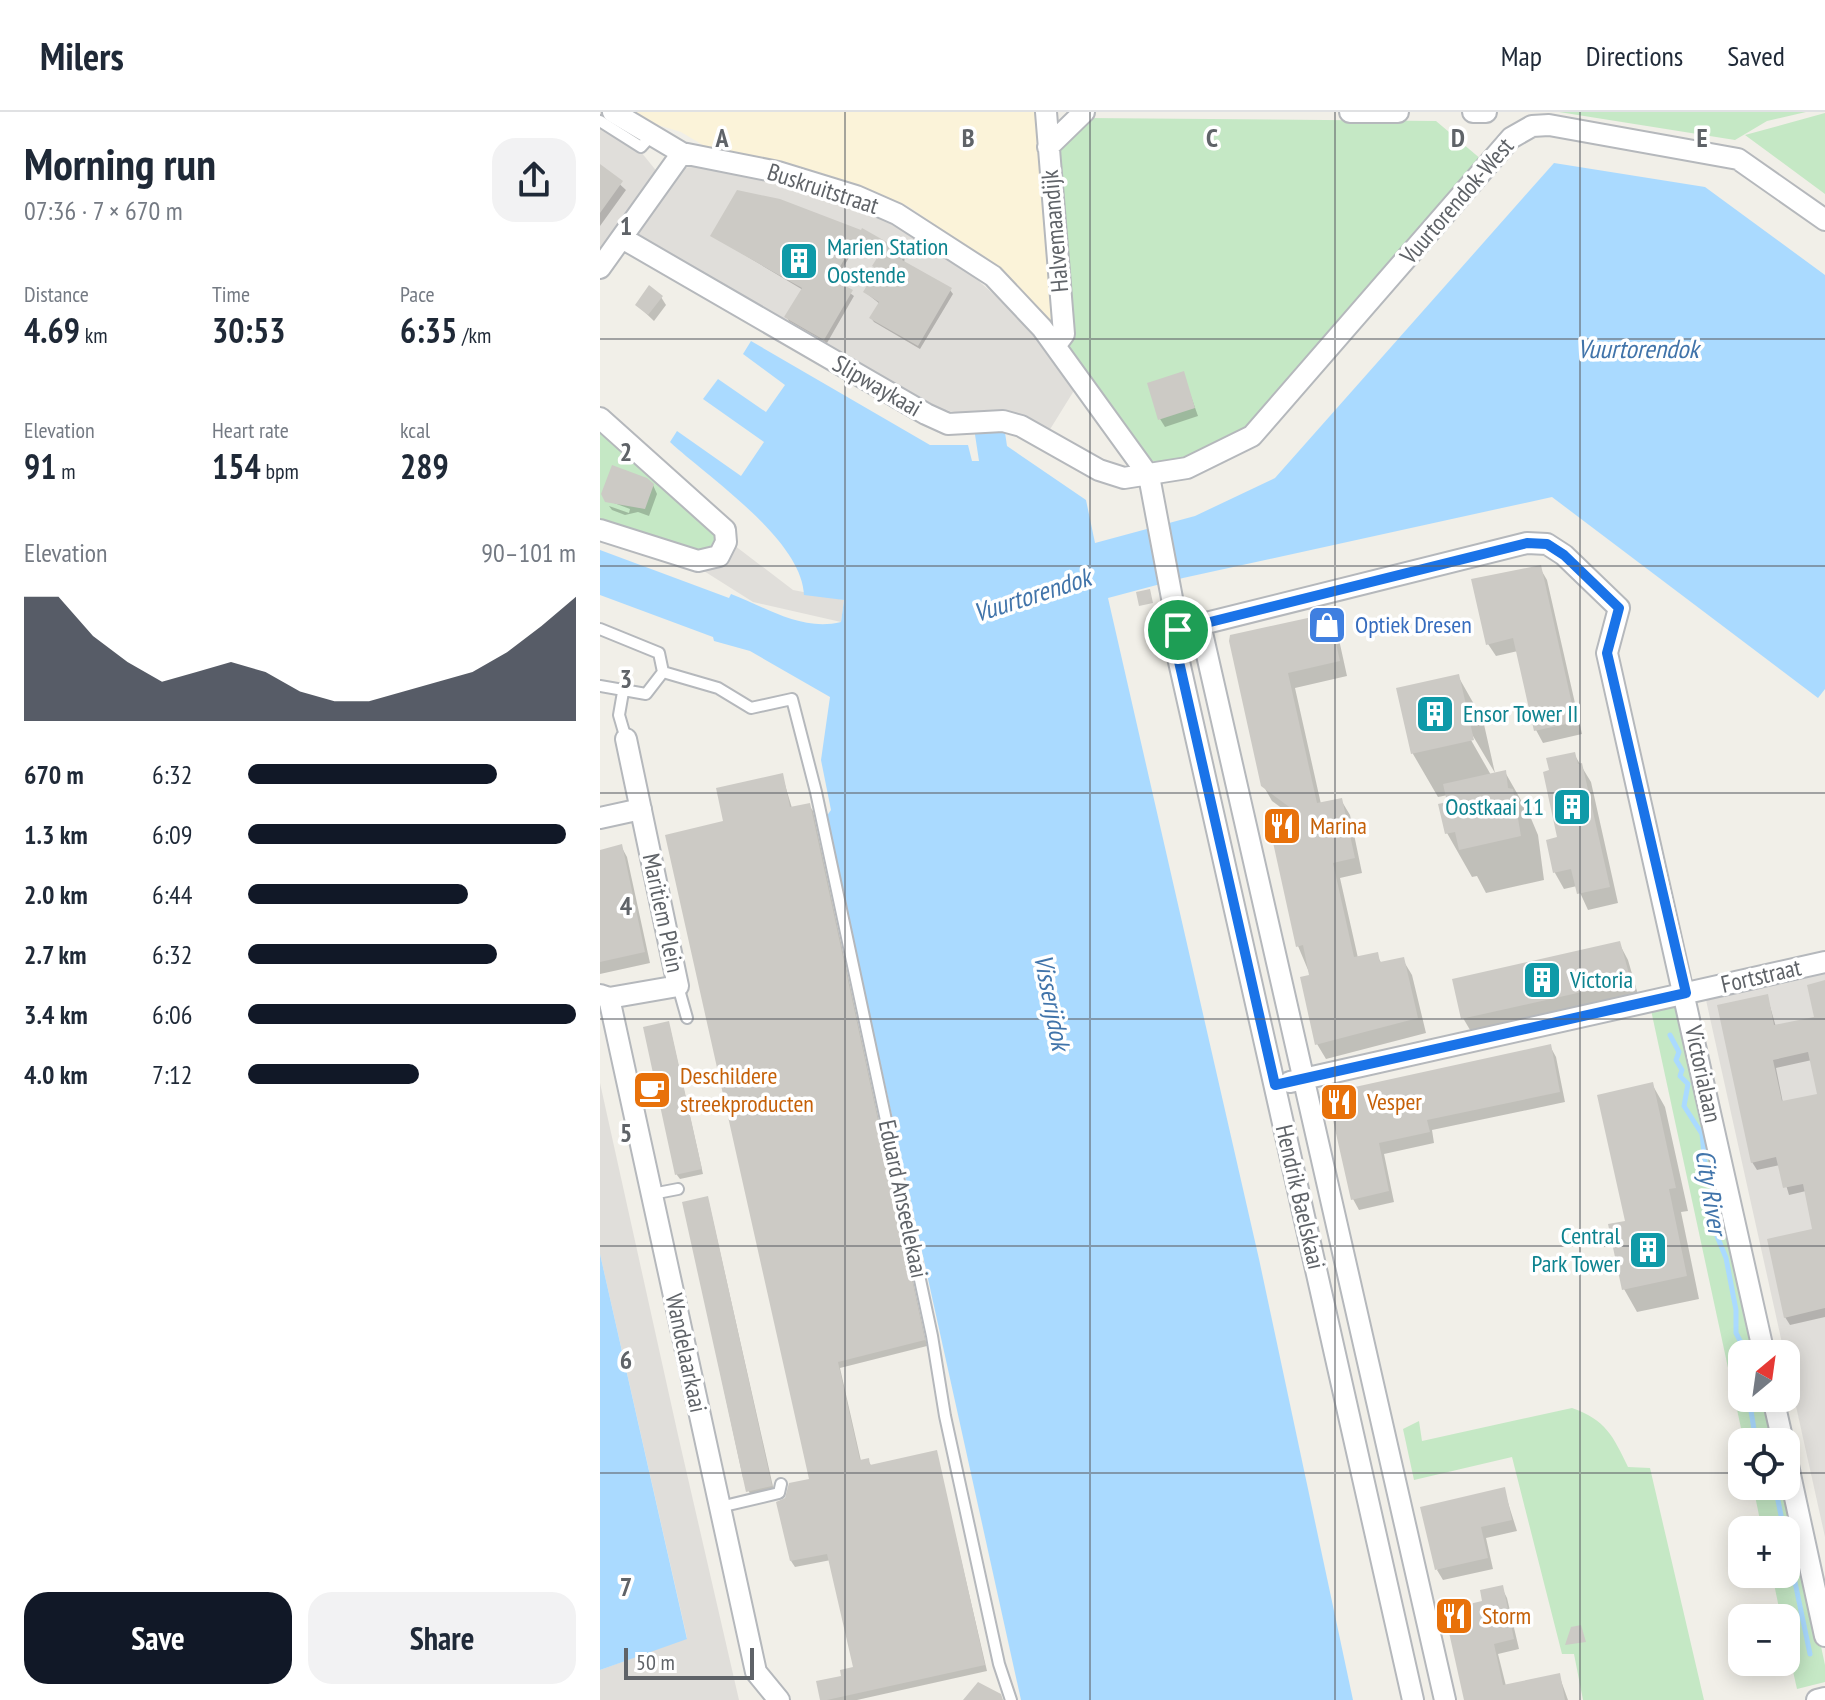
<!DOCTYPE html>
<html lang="en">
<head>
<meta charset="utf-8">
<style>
  body { margin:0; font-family:"PT Sans Narrow",sans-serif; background:#f2f2f3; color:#1f2937; height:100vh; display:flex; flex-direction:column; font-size:30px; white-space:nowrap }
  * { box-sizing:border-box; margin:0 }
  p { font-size:26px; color:#747a83 }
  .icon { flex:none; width:44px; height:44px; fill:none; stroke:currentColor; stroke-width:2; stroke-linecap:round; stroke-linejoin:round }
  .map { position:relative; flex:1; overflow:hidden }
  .side { display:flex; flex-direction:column; background:#fff; width:600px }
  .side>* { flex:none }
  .needle { width:52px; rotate:29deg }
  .controls { position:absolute; left:1128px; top:1228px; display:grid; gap:16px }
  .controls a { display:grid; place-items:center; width:72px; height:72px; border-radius:16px; background:#fff; box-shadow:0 4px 20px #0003; font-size:40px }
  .scale { position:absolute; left:24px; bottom:20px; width:130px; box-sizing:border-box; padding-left:8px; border:4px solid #5f6368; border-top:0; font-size:22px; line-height:28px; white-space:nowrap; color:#5f6368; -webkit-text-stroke:6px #fff; paint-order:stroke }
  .pin { position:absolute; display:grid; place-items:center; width:68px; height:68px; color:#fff; margin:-34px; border:4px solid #fff; border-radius:50%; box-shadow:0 2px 8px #0007 }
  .round { display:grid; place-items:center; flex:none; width:84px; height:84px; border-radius:24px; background:#f2f2f3 }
  .overview { display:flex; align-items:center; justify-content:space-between; height:136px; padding:0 24px }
  h1 { font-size:44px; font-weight:600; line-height:60px }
  .stats { display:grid; grid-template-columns:repeat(3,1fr); gap:12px; height:136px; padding:8px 24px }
  .stats div { display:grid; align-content:center }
  .stats b { font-size:34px; font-weight:600 }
  .stats small { font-size:22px; font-weight:400 }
  .stats p { font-size:22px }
  .chart { height:224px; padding:16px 24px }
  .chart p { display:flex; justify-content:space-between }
  .chart svg { width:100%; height:144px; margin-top:8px; fill:#111827; opacity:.7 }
  .primary-button { display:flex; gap:16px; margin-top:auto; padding:16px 24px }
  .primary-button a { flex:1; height:92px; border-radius:24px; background:#111827; color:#fff; font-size:32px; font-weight:600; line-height:92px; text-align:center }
  .primary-button a+a { background:#f2f2f3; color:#1f2937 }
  ul { padding:0 24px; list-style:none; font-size:26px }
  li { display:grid; grid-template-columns:128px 96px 1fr; align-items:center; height:60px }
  li i { height:20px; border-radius:10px; background:#111827 }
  header { display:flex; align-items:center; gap:48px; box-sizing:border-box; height:112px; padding:0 40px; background:#fff; border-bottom:2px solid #e0e1e3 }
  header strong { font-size:38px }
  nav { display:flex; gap:44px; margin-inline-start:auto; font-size:28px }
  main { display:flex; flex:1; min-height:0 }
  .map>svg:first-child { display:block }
  .industrial { fill:#e0deda }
  .green { fill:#c5e8c5 }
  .sand { fill:#fbf3d9 }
  .water { fill:#aadaff }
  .shadow { fill:#0003; fill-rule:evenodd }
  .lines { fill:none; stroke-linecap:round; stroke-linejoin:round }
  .stream { stroke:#aadaff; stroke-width:5 }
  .building { fill:#cccac5; fill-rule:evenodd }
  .lane-casing { stroke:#b5b8bc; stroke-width:14 }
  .street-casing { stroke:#b5b8bc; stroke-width:24 }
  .lane { stroke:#fff; stroke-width:10 }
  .street { stroke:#fff; stroke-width:20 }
  .route-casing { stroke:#fff; stroke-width:16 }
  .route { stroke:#1a73e8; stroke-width:10 }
  .grid { fill:none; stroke:#5f6368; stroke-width:2; stroke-opacity:0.55 }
  .labels { text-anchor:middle; stroke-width:7; stroke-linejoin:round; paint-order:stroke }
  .street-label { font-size:24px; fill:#5f6368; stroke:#fff }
  .culture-label { font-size:24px; fill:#0d838f; stroke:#fff; text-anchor:start }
  .shop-label { font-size:24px; fill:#366cbe; stroke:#fff; text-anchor:start }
  .food-label { font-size:24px; fill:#c56008; stroke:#fff; text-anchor:start }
  .water-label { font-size:26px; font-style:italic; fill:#4174aa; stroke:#fff }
  .grid-label { font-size:26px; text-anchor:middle; font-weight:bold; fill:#5f6368; stroke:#fff; stroke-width:7; stroke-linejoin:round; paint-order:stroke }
</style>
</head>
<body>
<header>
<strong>Milers</strong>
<nav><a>Map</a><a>Directions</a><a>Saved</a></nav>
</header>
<main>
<section class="side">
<div class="overview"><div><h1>Morning run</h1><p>07:36 · 7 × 670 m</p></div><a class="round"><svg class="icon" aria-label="share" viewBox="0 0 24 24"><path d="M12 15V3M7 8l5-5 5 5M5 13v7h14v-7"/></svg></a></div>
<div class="stats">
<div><p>Distance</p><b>4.69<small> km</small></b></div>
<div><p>Time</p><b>30:53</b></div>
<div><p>Pace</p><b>6:35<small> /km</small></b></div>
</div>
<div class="stats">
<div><p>Elevation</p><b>91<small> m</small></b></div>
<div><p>Heart rate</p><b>154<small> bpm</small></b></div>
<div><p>kcal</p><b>289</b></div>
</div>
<div class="chart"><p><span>Elevation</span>90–101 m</p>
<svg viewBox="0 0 160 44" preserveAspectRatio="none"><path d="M0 44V6L10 6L20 18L30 26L40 32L50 29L60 26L70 29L80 35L90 38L100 38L110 35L120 32L130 29L140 23L150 15L160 6V44z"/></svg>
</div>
<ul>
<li><b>670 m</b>6:32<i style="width:76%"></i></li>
<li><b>1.3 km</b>6:09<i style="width:97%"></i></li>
<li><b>2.0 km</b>6:44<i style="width:67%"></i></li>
<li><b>2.7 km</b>6:32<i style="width:76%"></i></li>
<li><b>3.4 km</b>6:06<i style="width:100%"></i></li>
<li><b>4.0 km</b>7:12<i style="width:52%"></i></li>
</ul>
<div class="primary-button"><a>Save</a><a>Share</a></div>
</section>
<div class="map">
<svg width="1225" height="1588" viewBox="0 0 1225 1588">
  <rect width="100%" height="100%" fill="#f1efe8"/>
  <path class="industrial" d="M 0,0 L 15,8 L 67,72 L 82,56 L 100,54 L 177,66 L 251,92 L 327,129 L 365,157 L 423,208 L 475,277 L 449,319 L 330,295 L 19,112 L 0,138 Z
    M 113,417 L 193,478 L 244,488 L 241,510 L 153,490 L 77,442 Z
    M 1225,861 L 1225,1425 L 1106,888 Z
    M 0,971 L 78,1323 L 139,1588 L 0,1588 L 0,1558 L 87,1526 L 0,1142 Z"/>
  <path class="green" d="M 959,0 L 1206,0 L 1167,9 L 1135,28 Z
    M 1225,1 L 1225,82 L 1145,23 Z
    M 487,6 L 836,9 L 882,48 L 644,318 L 579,349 L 559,353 L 539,340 L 470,236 L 455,38 Z
    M 0,316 L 122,428 L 116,437 L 83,441 L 0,410 Z
    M 1083,890 L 1158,1242 L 1142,1242 L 1142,1286 L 1168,1286 L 1177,1330 L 1144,1330 L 1051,898 Z
    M 972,1296 C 1006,1308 1013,1324 1028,1355 L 1050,1356 L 1104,1588 L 983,1588 L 974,1542 L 962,1542 L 912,1345 L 814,1368 L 803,1317 L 819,1309 L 822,1329 Z
    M 1186,1371 L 1225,1553 L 1225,1570 L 1197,1577 L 1186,1528 L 1186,1506 L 1181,1506 L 1172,1462 L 1186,1462 L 1186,1418 L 1162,1418 L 1153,1374 L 1186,1374 Z"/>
  <path class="sand" d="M 30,0 L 435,0 L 454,215 L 401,159 L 308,94 L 201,55 L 118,42 L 81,20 L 41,8 Z"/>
  <path class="water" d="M 954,51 L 1105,75 L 1225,163 L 1225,577 L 1218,586 L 952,385 L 583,466 L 508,486 L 659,1147 L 753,1588 L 421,1588 L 226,705 L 231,698 L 221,648 L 230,585 L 150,539 L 114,529 L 113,525 L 0,483 L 0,438 L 129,486 L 131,482 C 164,494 201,520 241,510 L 244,488 L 204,483 C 202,428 109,366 70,330 L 77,319 L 141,364 L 164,330 L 103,287 L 118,267 L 166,300 L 185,273 L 143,242 L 151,229 L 330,333 L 368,333 L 372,349 L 379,349 L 374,316 L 404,314 L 407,334 L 486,388 L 495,431 L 595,404 L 675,366 Z
    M 0,1142 L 87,1527 L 0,1558 Z"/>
  <path class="shadow" d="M 0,54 L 26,78 L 0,114 Z
    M 138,80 L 305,143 L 304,152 L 350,178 L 353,182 L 320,237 L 274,210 L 271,206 L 280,192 L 265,180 L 277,160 L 274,154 L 278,148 L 255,135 L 235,170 L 254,184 L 227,231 L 189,209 L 187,205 L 203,178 L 113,124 Z
    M 61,185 L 66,193 L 54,209 L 37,193 Z
    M 583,262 L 598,304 L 565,315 L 560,307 Z
    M 53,373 L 57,382 L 49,404 L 38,400 L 25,403 L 12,398 L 9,394 L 29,401 L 30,397 L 6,388 Z
    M 940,456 L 947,468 L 982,622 L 943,631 L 936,618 L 918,539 L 896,544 L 888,532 Z
    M 728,506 L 738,523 L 747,564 L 695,576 L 721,692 L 741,688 L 750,703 L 762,761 L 740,766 L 758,846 L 776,842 L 782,852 L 803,848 L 812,863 L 826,921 L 726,947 L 717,932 L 711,865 L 698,834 L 687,700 L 672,689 L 663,673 L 632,529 Z
    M 858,564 L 883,608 L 895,661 L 870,619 L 867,621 L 891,663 L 905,660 L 930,704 L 938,723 L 944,768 L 886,781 L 877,764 L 872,765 L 847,721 L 848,683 L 838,685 L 813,642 L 798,577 Z
    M 974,642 L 991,670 L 1018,791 L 988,798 L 977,774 L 964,777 L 955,761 L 948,729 L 960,726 Z
    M 182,663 L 192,696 L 209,693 L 213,699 L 327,1234 L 240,1256 L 261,1349 L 268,1348 L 272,1355 L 336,1340 L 387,1559 L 257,1588 L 222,1588 L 255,1557 L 231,1448 L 195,1455 L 191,1449 L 211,1368 L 125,710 Z
    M 21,734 L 27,745 L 50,851 L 0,862 L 0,739 Z
    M 1019,831 L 1028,848 L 1039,886 L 873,923 L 863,906 Z
    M 1225,871 L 1225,1205 L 1190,1213 L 1185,1205 L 1214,1119 L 1206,1079 L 1189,1083 L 1180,1053 L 1157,1058 L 1152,1050 L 1167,884 L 1176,915 L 1216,906 ZM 1212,948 L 1219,983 L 1183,991 L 1176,956 Z
    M 70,916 L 103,1062 L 80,1067 L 77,1063 Z
    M 950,934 L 956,945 L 965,990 L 832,1018 L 834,1031 L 784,1042 L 794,1090 L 759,1098 L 753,1087 L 734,981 Z
    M 1052,972 L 1065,995 L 1088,1099 L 1081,1100 L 1099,1187 L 1037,1200 L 1024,1177 L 1028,1110 Z
    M 109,1091 L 174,1379 L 151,1384 L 143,1366 L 84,1092 Z
    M 904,1378 L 917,1419 L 886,1426 L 893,1457 L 843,1468 L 837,1458 Z
    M 902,1476 L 907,1486 L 919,1537 L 898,1542 L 906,1574 L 959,1563 L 968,1588 L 866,1588 Z"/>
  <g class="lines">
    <path class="stream" d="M 1070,923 L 1079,940 L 1076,948 L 1082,958 L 1080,964 L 1088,972 L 1084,994 L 1102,1022 L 1106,1060 L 1117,1091 L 1117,1124 L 1126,1146 L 1136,1198 L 1136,1221 L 1147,1242
      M 1149,1286 L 1156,1330
      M 1175,1374 L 1184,1418
      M 1186,1427 L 1210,1542"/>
  </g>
  <path class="building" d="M 0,52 L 23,69 L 0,101 Z
    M 137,78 L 180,87 L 261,118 L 262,116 L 306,141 L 302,148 L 352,176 L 318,234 L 269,206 L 279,190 L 263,180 L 277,157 L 272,154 L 277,146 L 253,132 L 233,167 L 253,178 L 224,228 L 184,205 L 202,176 L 110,124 Z
    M 49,173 L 63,184 L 48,203 L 35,193 Z
    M 584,259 L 595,296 L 558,308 L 547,271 Z
    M 12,353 L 47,366 L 54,372 L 45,397 L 5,390 L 1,382 Z
    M 941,453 L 976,610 L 934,619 L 913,526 L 886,533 L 871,467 Z
    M 550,477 L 553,491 L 539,494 L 536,480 Z
    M 726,502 L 730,505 L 740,549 L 688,561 L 717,691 L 742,686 L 755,746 L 733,751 L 754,845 L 778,840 L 780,850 L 804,845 L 818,906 L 715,933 L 700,865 L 709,863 L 703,833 L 696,835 L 667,703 L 692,697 L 661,674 L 629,529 L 630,523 Z
    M 859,562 L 874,628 L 811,642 L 796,576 Z
    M 975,640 L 978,652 L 982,651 L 1010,775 L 977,782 L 971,757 L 953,761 L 946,728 L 957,725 L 943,660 L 949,658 L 946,646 Z
    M 906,658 L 908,676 L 913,677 L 921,724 L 859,738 L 855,720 L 845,722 L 838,692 L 847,690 L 843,672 Z
    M 183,661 L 190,695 L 210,691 L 325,1228 L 238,1250 L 260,1348 L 269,1346 L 270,1353 L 337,1338 L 385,1553 L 227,1588 L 220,1588 L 216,1569 L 241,1564 L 240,1558 L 253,1555 L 227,1442 L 190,1449 L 176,1390 L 185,1386 L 189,1371 L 209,1367 L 65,723 L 123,709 L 116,676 Z
    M 22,732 L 45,840 L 0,850 L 0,738 Z
    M 1020,829 L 1031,869 L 861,907 L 852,867 Z
    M 1225,868 L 1225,1196 L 1184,1206 L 1167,1127 L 1212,1117 L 1203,1072 L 1183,1076 L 1176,1045 L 1151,1051 L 1117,893 L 1168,882 L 1174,913 L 1214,905 L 1207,873 ZM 1208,940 L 1217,982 L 1182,989 L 1173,948 Z
    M 69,909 L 102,1057 L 75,1063 L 43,915 Z
    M 951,932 L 960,980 L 827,1008 L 830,1020 L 779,1031 L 789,1079 L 751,1088 L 728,986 L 732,980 Z
    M 1053,970 L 1076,1076 L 1069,1077 L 1087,1164 L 1022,1178 L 1008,1112 L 1025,1109 L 997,983 Z
    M 108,1084 L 172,1374 L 146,1380 L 82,1090 Z
    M 905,1375 L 912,1408 L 881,1415 L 888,1446 L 835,1458 L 820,1395 Z
    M 903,1473 L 914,1527 L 894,1532 L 903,1573 L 960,1561 L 965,1588 L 864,1588 L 844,1498 L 882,1489 L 880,1478 Z
    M 981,1513 L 986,1530 L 965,1533 L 971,1515 Z
    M 378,1570 L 401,1582 L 403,1588 L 363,1588 Z"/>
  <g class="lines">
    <g class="lane-casing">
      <path id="lane" d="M 0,9 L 41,35 L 50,25
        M 0,517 L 59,541 L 63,560
        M 63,560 L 118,576 L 151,596 L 192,587 L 216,680 L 332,1224 L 345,1304 L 399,1552 L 411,1588
        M 0,574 L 46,582 L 63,560
        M 23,580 L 19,603 L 26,627
        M 78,874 L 87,906
        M 52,1082 L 78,1077
        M 120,1395 L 179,1381 L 181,1372"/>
    </g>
    <g class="street-casing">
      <path id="street" d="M 13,0 L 82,41 L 178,60 L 256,84 L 297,102 L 393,164 L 442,216 L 549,364 L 578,518 L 575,532 L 813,1588
        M 446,0 L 464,222 L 455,234
        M 750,0 L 798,0
        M 873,0 L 886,0
        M 448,35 L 484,0
        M 22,126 L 326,302 L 348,312 L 403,309 L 421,314 L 499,358 L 524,366 L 587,356 L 652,324 L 911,26 L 932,14 L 949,13 L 1138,47 L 1225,108
        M 0,156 L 82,41
        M 0,306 L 125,418 L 126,430 L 119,444 L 98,449 L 0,418
        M 600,512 L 845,1588
        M 578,518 L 927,431 L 947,432 L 964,443 L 1019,496 L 1007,541 L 1164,1242
        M 0,706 L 41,697
        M 0,883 L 9,886 L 78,874 L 26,627
        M 9,886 L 156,1560 L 179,1588
        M 690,970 L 1225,850
        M 1173,1286 L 1183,1330
        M 1186,1344 L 1225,1524
        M 1217,1588 L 1225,1586"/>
    </g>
    <use href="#lane" class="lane"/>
    <use href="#street" class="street"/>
  </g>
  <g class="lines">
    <g class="route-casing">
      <path id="route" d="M 927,431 L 947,432 L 964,443 L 1019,496 L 1007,541 L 1086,881 L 675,973 L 575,532 L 578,518 Z"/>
    </g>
    <use href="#route" class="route"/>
  </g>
  <path class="grid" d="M 245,0 L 245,1588M 490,0 L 490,1588M 735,0 L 735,1588M 980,0 L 980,1588M 0,227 L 1225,227M 0,454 L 1225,454M 0,681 L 1225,681M 0,907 L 1225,907M 0,1134 L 1225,1134M 0,1361 L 1142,1361M 1186,1361 L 1225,1361"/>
  <defs>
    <g id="building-square" transform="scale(2)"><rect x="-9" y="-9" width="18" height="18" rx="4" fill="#0f9aa8" stroke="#fff"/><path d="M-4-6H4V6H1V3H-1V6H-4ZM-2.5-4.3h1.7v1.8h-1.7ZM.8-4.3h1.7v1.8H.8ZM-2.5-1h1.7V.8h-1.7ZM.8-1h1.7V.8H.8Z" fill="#fff"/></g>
    <g id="shop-square" transform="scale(2)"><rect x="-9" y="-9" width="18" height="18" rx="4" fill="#3f7fe0" stroke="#fff"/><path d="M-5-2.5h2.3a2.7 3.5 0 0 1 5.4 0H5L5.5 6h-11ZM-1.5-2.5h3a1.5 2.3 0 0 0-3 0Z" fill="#fff"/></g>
    <g id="restaurant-square" transform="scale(2)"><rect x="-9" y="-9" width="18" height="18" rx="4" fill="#e8710a" stroke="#fff"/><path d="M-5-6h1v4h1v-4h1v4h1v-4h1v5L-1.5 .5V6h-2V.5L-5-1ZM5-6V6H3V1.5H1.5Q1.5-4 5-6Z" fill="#fff"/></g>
    <g id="cafe-square" transform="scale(2)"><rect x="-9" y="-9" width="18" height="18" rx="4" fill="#e8710a" stroke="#fff"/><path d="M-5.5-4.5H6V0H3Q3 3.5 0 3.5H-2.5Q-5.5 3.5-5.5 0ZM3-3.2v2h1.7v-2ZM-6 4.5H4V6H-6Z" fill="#fff"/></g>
  </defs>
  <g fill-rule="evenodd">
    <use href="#building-square" x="199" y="149"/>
    <use href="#shop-square" x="727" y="513"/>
    <use href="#building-square" x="835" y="602"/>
    <use href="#building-square" x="972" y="695"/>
    <use href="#restaurant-square" x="682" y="714"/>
    <use href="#building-square" x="942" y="868"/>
    <use href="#cafe-square" x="52" y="978"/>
    <use href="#restaurant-square" x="739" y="990"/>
    <use href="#building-square" x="1048" y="1138"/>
    <use href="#restaurant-square" x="854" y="1504"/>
  </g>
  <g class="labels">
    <g class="street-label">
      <text transform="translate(223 77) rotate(18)" y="8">Buskruitstraat</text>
      <text transform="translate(857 89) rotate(-49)" y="8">Vuurtorendok-West</text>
      <text transform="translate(455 119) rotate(-95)" y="8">Halvemaandijk</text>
      <text transform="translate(277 274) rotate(30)" y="8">Slipwaykaai</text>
      <text transform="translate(63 801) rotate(78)" y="8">Maritiem Plein</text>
      <text transform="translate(1161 864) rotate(-13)" y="8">Fortstraat</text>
      <text transform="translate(1103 962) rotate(78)" y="8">Victorialaan</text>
      <text transform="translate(700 1085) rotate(77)" y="8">Hendrik Baelskaai</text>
      <text transform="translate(303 1087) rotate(78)" y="8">Eduard Anseelekaai</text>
      <text transform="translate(86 1241) rotate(78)" y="8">Wandelaarkaai</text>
    </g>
    <g class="culture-label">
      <text x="227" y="143">Marien Station<tspan x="227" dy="28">Oostende</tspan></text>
      <text x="863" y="610">Ensor Tower II</text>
      <text x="944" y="703" text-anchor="end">Oostkaai 11</text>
      <text x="970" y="876">Victoria</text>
      <text x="1020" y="1132" text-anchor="end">Central<tspan x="1020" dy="28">Park Tower</tspan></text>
    </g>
    <g class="shop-label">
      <text x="755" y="521">Optiek Dresen</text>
    </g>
    <g class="food-label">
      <text x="710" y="722">Marina</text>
      <text x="80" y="972">Deschildere<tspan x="80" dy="28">streekproducten</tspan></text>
      <text x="767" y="998">Vesper</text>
      <text x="882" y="1512">Storm</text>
    </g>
    <g class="water-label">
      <text x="1038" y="246">Vuurtorendok</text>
      <text transform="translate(432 483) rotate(-18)" y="9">Vuurtorendok</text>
      <text transform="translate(452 890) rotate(79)" y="9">Visserijdok</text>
      <text transform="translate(1111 1080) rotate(81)" y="9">City River</text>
    </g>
  </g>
  <g class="grid-label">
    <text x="122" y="35">A</text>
    <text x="368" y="35">B</text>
    <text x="612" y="35">C</text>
    <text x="858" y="35">D</text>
    <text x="1102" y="35">E</text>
    <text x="26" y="123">1</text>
    <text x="26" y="349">2</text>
    <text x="26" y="576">3</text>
    <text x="26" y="803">4</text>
    <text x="26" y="1030">5</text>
    <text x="26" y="1257">6</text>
    <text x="26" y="1484">7</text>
  </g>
</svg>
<div class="controls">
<a><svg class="needle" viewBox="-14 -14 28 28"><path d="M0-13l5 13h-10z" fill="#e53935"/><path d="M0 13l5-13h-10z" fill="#747a83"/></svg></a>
<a><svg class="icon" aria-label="locate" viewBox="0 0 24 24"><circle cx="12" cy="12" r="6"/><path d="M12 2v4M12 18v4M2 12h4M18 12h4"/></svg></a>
<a>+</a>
<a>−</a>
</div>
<div class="scale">50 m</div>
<div class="pin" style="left:578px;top:518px;background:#1e9e55"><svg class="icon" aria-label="arrive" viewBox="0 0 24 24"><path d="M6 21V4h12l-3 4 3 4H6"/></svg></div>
</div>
</main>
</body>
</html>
